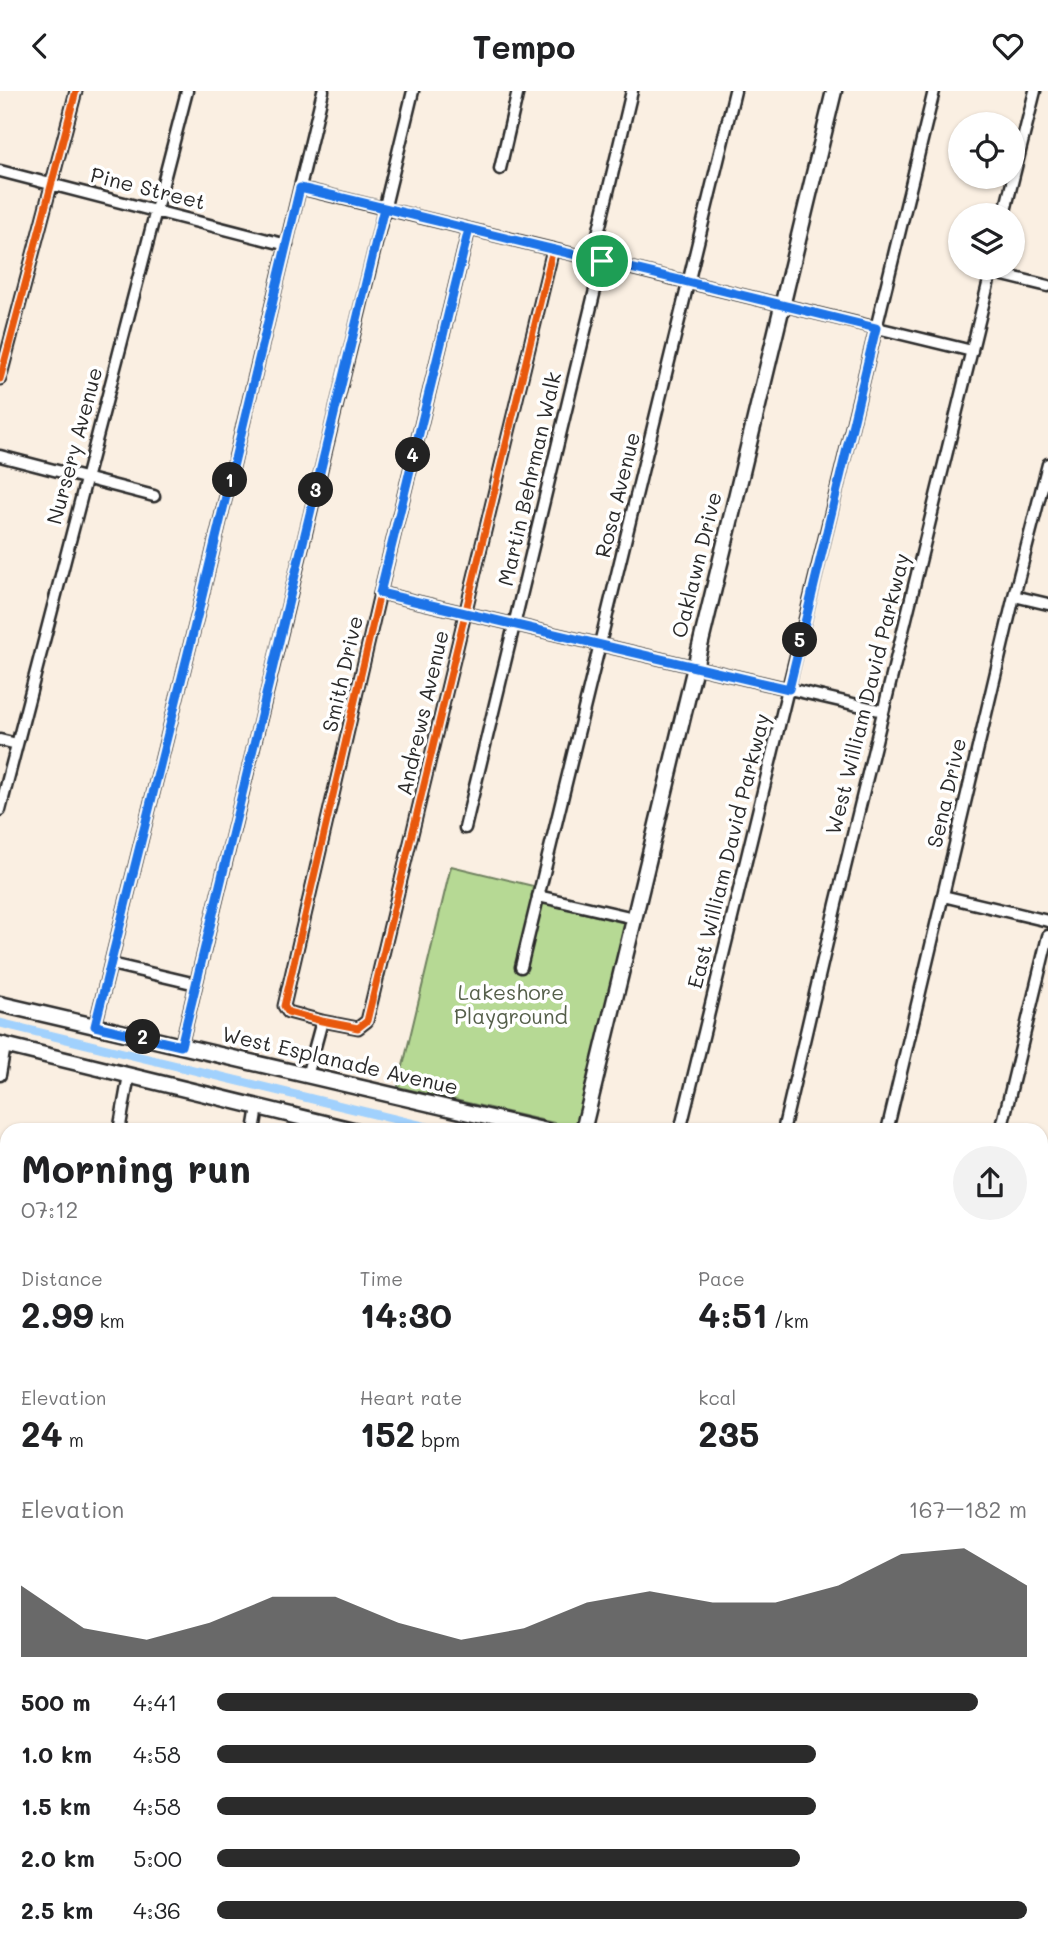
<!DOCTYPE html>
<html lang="en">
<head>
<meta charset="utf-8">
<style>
  body { margin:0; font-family:Mali,sans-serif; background:#f2f2f2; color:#202124; height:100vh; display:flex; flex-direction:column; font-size:26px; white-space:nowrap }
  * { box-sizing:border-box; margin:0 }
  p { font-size:23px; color:#757577 }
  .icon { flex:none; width:38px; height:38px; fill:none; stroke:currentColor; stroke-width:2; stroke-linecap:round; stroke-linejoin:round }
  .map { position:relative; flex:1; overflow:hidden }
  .details { position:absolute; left:0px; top:1032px; width:1048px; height:830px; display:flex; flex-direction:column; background:#fff; border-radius:21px 21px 0 0; box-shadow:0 2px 5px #0004 }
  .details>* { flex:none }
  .fabs { position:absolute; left:948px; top:21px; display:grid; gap:14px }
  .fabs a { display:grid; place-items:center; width:77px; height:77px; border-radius:50%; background:#fff; box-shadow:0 2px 5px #0004; font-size:35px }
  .pin { position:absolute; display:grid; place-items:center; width:60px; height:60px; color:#fff; margin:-30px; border:4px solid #fff; border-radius:50%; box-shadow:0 2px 7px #0007 }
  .km { position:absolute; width:35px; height:35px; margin:-18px; border-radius:50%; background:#222; color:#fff; font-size:19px; line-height:35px; text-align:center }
  .round { display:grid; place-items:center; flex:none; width:74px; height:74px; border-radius:37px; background:#f2f2f2 }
  .head { display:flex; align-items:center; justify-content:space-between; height:119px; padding:0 21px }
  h1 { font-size:38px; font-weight:700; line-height:52px }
  .metrics { display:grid; grid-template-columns:repeat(3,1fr); gap:10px; height:119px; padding:7px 21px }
  .metrics div { display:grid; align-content:center }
  .metrics b { font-size:35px; font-weight:700 }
  .metrics small { font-size:19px; font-weight:400 }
  .metrics p { font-size:19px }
  .chart { height:196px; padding:14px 21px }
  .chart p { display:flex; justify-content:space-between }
  .chart svg { width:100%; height:126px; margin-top:7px; fill:#2b2b2b; opacity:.7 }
  ul { padding:0 21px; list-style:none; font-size:23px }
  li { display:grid; grid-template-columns:112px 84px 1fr; align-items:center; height:52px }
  li i { height:18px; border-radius:9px; background:#2b2b2b }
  header { display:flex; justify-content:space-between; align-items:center; height:91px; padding:0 21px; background:#fff; font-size:32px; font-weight:700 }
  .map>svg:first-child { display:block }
  .green { fill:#b6d994; stroke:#708260; stroke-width:2 }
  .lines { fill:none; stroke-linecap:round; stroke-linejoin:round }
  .canal { stroke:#a1d1fd; stroke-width:9 }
  .street-casing { stroke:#2b2b2b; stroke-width:15 }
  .secondary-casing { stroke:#2b2b2b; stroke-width:19 }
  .street { stroke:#fff; stroke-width:10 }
  .secondary { stroke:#fff; stroke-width:14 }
  .cycleway-casing { stroke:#fff; stroke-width:11 }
  .cycleway { stroke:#e8590c; stroke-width:7 }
  .route-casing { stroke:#fff; stroke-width:14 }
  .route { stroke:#1a73e8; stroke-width:9 }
  .labels { text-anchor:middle; stroke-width:7; stroke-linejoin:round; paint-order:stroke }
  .street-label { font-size:21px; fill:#2b2b2b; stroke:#fff }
  .park-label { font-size:21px; fill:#555f4a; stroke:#fff }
</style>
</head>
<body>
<header><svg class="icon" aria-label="back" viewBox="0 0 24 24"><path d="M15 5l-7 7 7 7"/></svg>Tempo<svg class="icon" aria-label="heart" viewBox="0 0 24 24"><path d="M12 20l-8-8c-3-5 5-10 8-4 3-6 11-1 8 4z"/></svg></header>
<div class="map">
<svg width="1048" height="1862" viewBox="0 0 1048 1862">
  <rect width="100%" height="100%" fill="#faefe2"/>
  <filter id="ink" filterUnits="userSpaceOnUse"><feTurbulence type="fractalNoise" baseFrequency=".0143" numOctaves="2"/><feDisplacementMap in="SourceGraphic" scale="14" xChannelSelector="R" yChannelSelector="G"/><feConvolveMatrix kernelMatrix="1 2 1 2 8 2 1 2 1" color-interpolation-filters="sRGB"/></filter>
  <g filter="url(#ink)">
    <path class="green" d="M 451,775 L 533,795 L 531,809 L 625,832 L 576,1037 L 398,996 Z"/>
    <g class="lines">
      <path class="canal" d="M 0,932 L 444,1040
        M 1041,1184 L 1048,1186"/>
      <g class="street-casing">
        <path id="street" d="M 500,78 L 518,0
          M 0,80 L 287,154
          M 300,97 L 972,260
          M 1004,124 L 1035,0
          M 469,138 L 380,502 L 284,915 L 288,921 L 322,930 L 358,937 L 367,930 L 553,158
          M 592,168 L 632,0
          M 991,181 L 1048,195
          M 0,288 L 76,0
          M 0,365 L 154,405
          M 380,502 L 883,620
          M 1014,505 L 1048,513
          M 0,649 L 17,653
          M 0,719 L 187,0
          M 465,737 L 602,170
          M 538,805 L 634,827
          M 943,805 L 1048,830
          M 111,873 L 196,893
          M 521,876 L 735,0
          M 95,935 L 198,522 L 323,0
          M 181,955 L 413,0
          M 0,984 L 5,955
          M 307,985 L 322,930
          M 119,1040 L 129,984
          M 254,1040 L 258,1016
          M 680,1040 L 934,0
          M 783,1040 L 836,813 L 992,177
          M 887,1040 L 1014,505 L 1048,373
          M 1001,1040 L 1048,845
          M 0,1331 L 7,1332
          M 1041,1520 L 1048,1521
          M 0,1615 L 7,1617
          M 0,1713 L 7,1673
          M 1041,1800 L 1048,1771
          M 599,1860 L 600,1855
          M 707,1862 L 709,1855
          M 814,1862 L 816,1855
          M 919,1862 L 921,1855
          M 1026,1862 L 1028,1855"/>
      </g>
      <g class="secondary-casing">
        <path id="secondary" d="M 0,913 L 547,1040
          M 0,953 L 357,1040
          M 583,1040 L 834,0
          M 1041,1149 L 1048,1150
          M 1041,1214 L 1048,1216"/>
      </g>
      <use href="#street" class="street"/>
      <use href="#secondary" class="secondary"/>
      <g class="cycleway-casing">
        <path id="cycleway" d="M 469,138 L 380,502 L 284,915 L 288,921 L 322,930 L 358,937 L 367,930 L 553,158
          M 0,288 L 76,0"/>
      </g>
      <use href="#cycleway" class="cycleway"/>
    </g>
  </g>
  <g class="lines" filter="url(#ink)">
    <g class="route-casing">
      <path id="route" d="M 602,170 C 501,147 401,120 300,97 L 198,522 L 95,935 L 181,955 L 384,117 L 469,138 L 380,502 L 789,598 L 876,237 L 602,170"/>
    </g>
    <use href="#route" class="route"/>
  </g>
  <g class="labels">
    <g class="street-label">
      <text transform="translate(148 98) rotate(14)" y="7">Pine Street</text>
      <text transform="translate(75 355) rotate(-75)" y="7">Nursery Avenue</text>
      <text transform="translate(530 388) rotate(-77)" y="7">Martin Behrman Walk</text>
      <text transform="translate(618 404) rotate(-76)" y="7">Rosa Avenue</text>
      <text transform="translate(697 474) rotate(-76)" y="7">Oaklawn Drive</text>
      <text transform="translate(343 583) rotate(-77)" y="7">Smith Drive</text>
      <text transform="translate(868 603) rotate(-76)" y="7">West William David Parkway</text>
      <text transform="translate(423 622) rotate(-77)" y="7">Andrews Avenue</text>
      <text transform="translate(947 702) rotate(-77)" y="7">Sena Drive</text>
      <text transform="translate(729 760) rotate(-76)" y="7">East William David Parkway</text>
      <text transform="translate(340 970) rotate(13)" y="7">West Esplanade Avenue</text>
    </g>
    <g class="park-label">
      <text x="511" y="909">Lakeshore<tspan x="511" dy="24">Playground</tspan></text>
    </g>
  </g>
</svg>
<div class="fabs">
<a><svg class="icon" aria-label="locate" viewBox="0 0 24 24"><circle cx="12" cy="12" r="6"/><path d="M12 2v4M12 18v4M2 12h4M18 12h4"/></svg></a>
<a><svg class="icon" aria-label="layers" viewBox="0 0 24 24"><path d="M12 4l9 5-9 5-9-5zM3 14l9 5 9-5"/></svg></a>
</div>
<div class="pin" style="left:602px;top:170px;background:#1e9e55"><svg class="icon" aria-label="arrive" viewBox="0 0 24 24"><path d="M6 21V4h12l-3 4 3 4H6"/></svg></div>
<b class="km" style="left:230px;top:389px">1</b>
<b class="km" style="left:143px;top:946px">2</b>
<b class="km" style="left:316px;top:399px">3</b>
<b class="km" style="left:413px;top:364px">4</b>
<b class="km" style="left:800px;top:549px">5</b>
<section class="details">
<div class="head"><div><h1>Morning run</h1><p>07:12</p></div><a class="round"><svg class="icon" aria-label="share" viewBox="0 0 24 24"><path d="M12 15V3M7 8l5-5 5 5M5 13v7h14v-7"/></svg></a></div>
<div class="metrics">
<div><p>Distance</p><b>2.99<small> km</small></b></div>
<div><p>Time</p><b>14:30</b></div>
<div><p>Pace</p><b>4:51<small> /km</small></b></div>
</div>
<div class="metrics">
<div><p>Elevation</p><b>24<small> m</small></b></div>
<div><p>Heart rate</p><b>152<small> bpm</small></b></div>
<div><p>kcal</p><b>235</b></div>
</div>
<div class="chart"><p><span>Elevation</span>167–182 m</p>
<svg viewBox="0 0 160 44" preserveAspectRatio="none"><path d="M0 44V19L10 34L20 38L30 32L40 23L50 23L60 32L70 38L80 34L90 25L100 21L110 25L120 25L130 19L140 8L150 6L160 19V44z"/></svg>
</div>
<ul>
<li><b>500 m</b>4:41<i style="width:94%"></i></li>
<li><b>1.0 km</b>4:58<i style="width:74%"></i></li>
<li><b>1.5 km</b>4:58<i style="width:74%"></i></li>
<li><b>2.0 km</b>5:00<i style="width:72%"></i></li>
<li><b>2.5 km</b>4:36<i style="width:100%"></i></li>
</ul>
</section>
</div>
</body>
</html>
